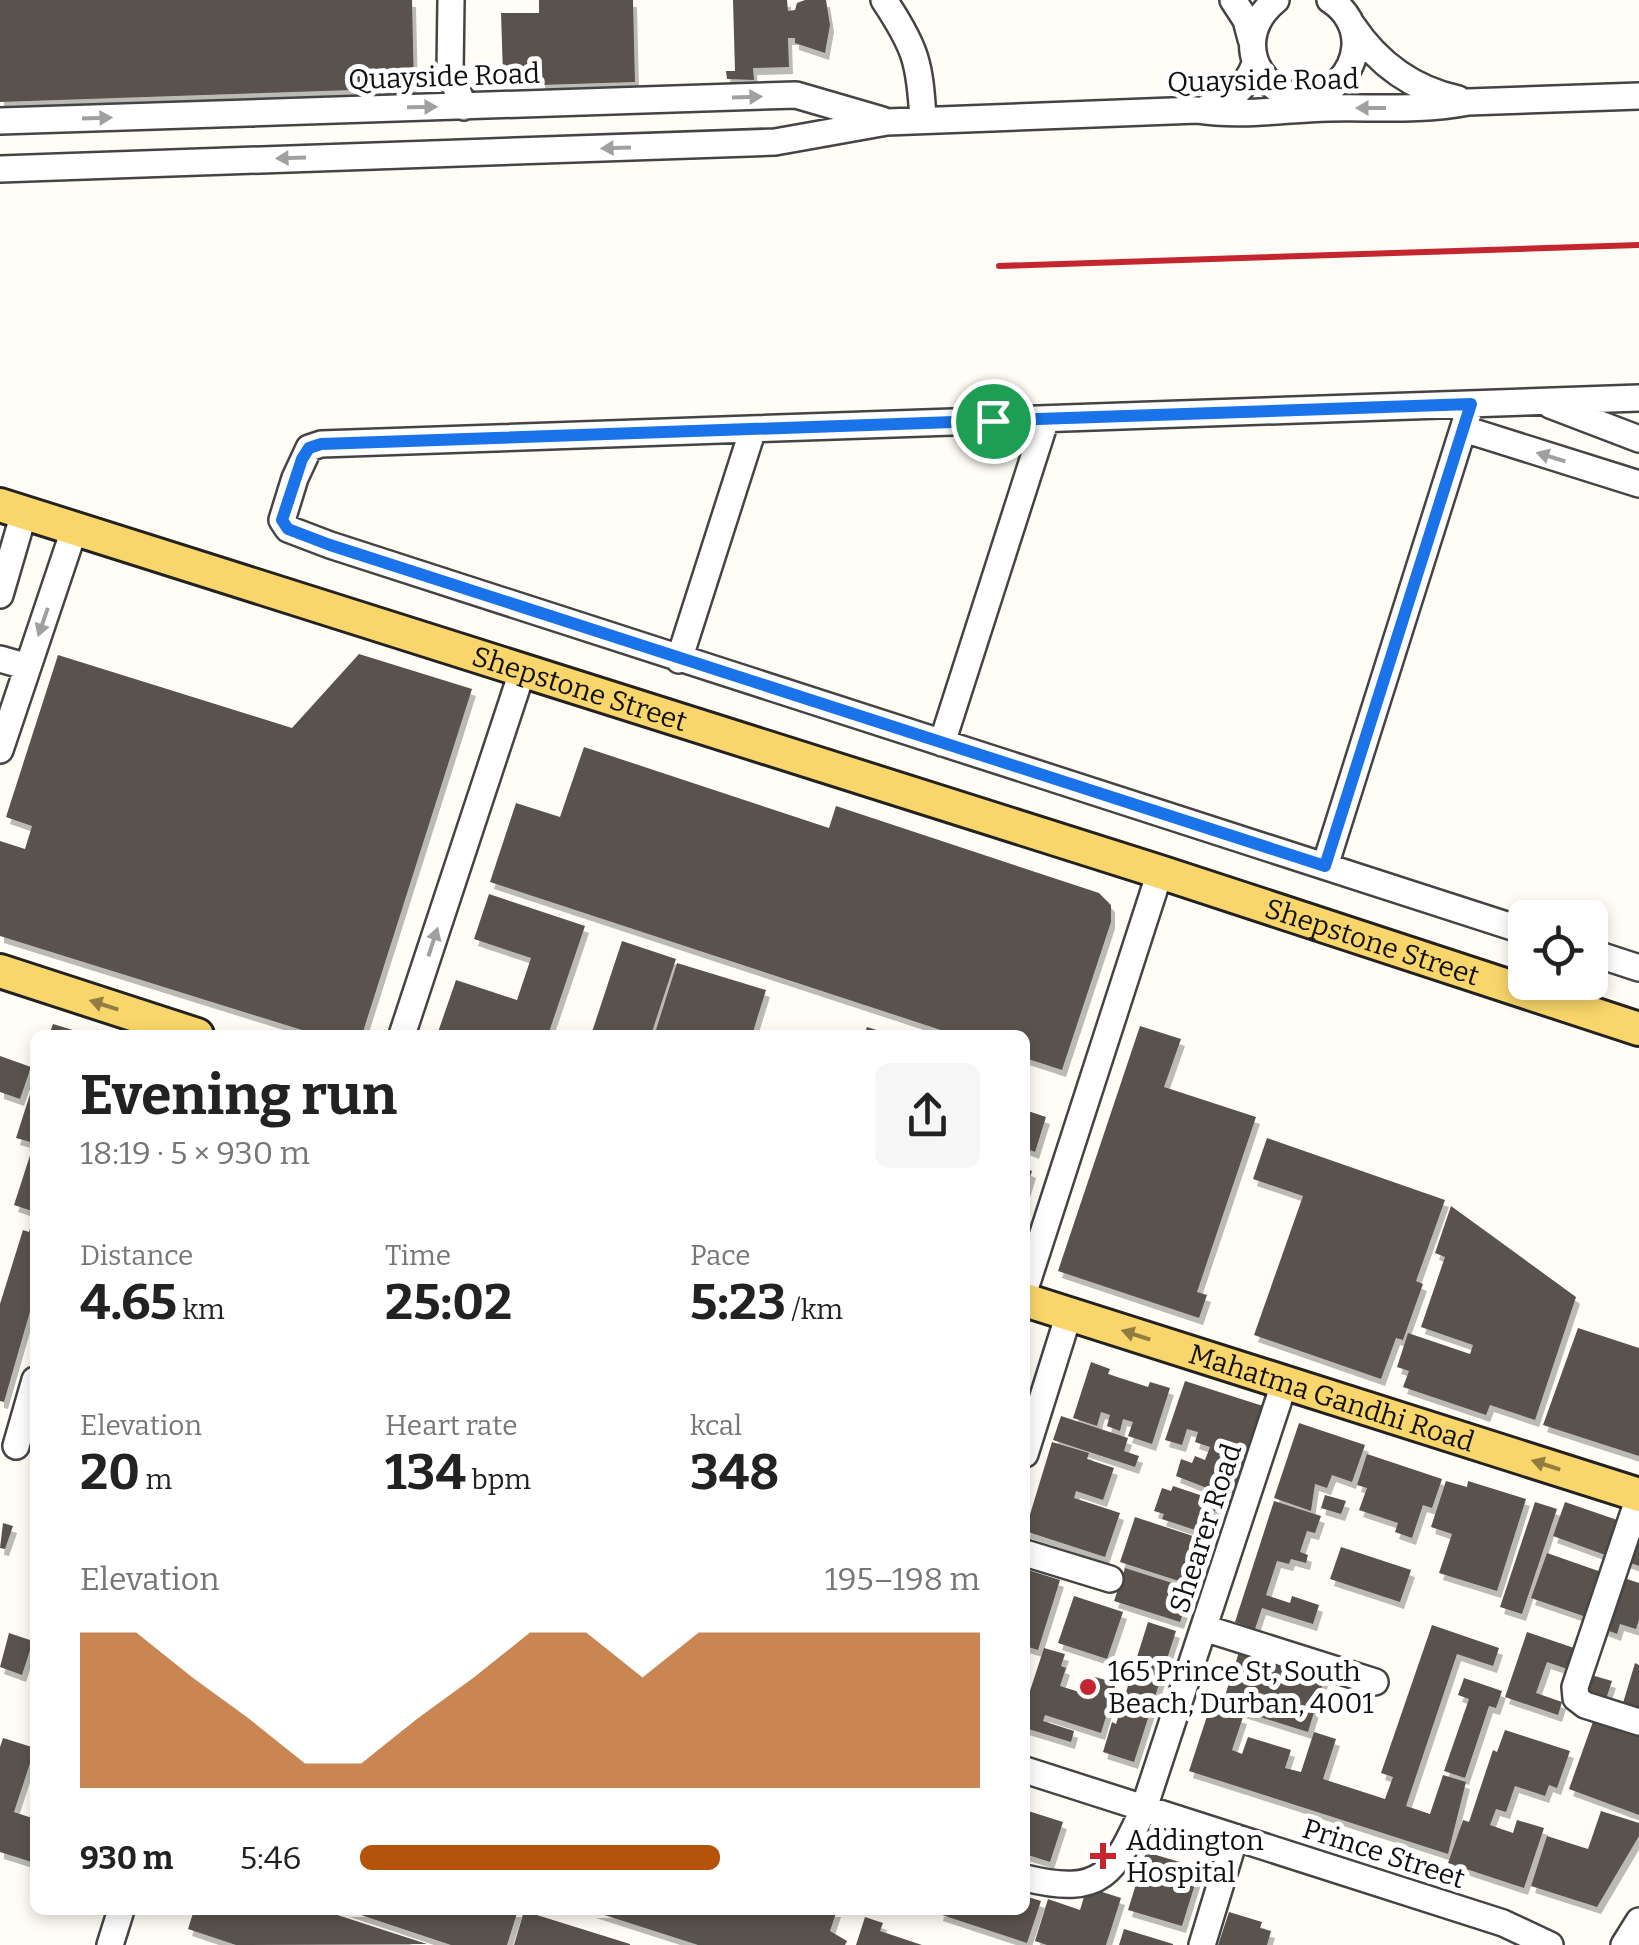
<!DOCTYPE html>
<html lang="en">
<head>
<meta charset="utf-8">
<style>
  body { margin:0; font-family:Bitter,serif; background:#f6f6f6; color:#222; height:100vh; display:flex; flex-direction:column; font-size:38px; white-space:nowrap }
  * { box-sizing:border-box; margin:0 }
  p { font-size:32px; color:#767676 }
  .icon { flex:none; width:55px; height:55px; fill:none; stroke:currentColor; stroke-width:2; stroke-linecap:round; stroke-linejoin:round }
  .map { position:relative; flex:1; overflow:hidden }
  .side { position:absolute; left:30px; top:1030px; width:1000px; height:885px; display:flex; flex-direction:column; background:#fff; border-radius:15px; box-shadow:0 5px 15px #0003 }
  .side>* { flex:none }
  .buttons { position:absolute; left:1508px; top:900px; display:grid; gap:20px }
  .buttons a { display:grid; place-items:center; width:100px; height:100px; border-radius:15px; background:#fff; box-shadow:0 5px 15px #0003; font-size:50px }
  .pin { position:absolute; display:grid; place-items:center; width:85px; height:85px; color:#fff; margin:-42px; border:5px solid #fff; border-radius:50%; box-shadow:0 2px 10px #0007 }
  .round { display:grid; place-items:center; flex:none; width:105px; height:105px; border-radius:15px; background:#f6f6f6 }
  .overview { display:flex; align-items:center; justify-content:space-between; height:170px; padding:0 50px }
  h1 { font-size:55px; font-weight:700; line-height:75px }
  .metrics { display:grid; grid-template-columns:repeat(3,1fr); gap:15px; height:170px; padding:10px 50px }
  .metrics div { display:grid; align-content:center }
  .metrics b { font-size:50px; font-weight:700 }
  .metrics small { font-size:28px; font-weight:400 }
  .metrics p { font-size:28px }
  .chart { height:280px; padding:20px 50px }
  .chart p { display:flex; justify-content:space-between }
  .chart svg { width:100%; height:180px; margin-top:10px; fill:#b45309; opacity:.7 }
  ul { padding:0 50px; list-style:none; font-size:32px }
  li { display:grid; grid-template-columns:160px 120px 1fr; align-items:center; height:75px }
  li i { height:25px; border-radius:12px; background:#b45309 }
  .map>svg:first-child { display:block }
  .building { fill:#5a524d; filter:url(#shadow) }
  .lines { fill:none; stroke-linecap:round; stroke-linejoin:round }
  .minor-casing { stroke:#444; stroke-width:30 }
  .major-casing { stroke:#222; stroke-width:38 }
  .minor { stroke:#fff; stroke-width:25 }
  .major { stroke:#f9d66b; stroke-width:32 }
  .rail { stroke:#c4262e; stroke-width:6 }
  .oneway { fill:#a0a0a0 }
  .oneway2 { fill:#917d42 }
  .route-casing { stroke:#fff; stroke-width:20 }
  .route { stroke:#1a73e8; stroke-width:12 }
  .poi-dot { fill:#c4262e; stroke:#fff; stroke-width:4 }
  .labels { text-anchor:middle; stroke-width:10; stroke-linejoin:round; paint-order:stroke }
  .street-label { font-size:28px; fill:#111; stroke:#fff }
  .poi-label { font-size:28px; fill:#111; stroke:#fff; text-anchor:start }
</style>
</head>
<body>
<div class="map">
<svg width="1639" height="1945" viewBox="0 0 1639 1945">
  <defs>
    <filter id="shadow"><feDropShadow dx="4" dy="7" stdDeviation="0" flood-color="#0004"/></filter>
  </defs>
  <rect width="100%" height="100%" fill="#fffdf5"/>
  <path class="building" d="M 0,0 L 412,0 L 414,88 L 0,102 Z
    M 539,0 L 633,0 L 635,82 L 541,85 L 541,75 L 503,75 L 501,13 L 539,13 Z
    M 733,0 L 787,0 L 788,11 L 795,10 L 797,3 L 805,0 L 826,0 L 830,25 L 825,53 L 795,43 L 795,38 L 788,38 L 789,67 L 753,68 L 754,80 L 727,79 L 726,71 L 735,71 Z
    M 359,654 L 472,689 L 362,1035 L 318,1035 L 0,936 L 0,841 L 25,849 L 32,826 L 6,817 L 58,655 L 292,728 Z
    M 584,747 L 829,828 L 836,806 L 1099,893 L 1111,905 L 1111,922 L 1062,1070 L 1025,1058 L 1025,1035 L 956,1035 L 490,882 L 516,803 L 560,817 Z
    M 489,894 L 585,926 L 548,1035 L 437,1035 L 456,980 L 517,1000 L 531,958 L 474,939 Z
    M 622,941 L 676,959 L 651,1035 L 591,1035 Z
    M 677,963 L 766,990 L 752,1035 L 655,1033 Z
    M 53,1024 L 86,1034 L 86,1035 L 49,1035 Z
    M 1140,1026 L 1181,1039 L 1164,1087 L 1256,1117 L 1197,1292 L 1207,1295 L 1199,1318 L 1058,1271 Z
    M 867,1027 L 889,1034 L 889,1035 L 864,1035 Z
    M 0,1056 L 31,1067 L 20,1099 L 0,1092 Z
    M 34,1082 L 35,1082 L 35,1212 L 14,1205 L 34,1143 L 16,1138 Z
    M 1025,1110 L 1046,1117 L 1035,1152 L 1025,1148 Z
    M 1267,1138 L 1445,1200 L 1416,1281 L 1423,1284 L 1403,1340 L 1396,1338 L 1381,1379 L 1254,1335 L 1303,1196 L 1253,1179 Z
    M 1025,1168 L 1032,1171 L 1026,1191 L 1025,1191 Z
    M 1451,1206 L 1576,1297 L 1535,1420 L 1490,1405 L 1486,1415 L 1403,1387 L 1409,1371 L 1397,1367 L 1408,1333 L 1470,1354 L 1473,1345 L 1421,1327 L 1445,1257 L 1435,1253 Z
    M 34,1215 L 35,1294 L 4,1402 L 0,1401 L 0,1304 L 23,1230 L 29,1232 Z
    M 1578,1328 L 1639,1348 L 1639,1456 L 1543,1425 Z
    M 1091,1362 L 1110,1369 L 1108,1374 L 1148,1387 L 1150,1382 L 1170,1388 L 1152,1444 L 1128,1436 L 1133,1422 L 1123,1419 L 1120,1431 L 1107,1426 L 1110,1415 L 1101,1412 L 1097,1426 L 1073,1418 Z
    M 1185,1381 L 1266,1407 L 1235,1499 L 1176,1476 L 1181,1459 L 1192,1463 L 1195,1456 L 1205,1460 L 1210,1447 L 1195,1442 L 1198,1432 L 1187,1429 L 1182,1445 L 1165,1440 Z
    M 1061,1416 L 1128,1438 L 1124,1451 L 1139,1456 L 1135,1467 L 1053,1440 Z
    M 1299,1423 L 1365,1445 L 1352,1482 L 1332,1475 L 1327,1488 L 1315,1484 L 1311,1511 L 1274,1498 Z
    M 1052,1442 L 1089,1453 L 1087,1459 L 1114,1468 L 1103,1500 L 1076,1491 L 1074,1498 L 1120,1513 L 1105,1557 L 1025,1531 Z
    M 1367,1454 L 1442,1479 L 1432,1508 L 1423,1505 L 1412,1538 L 1395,1532 L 1398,1523 L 1359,1510 L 1367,1488 L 1357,1485 Z
    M 1446,1481 L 1467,1487 L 1468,1481 L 1526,1499 L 1497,1591 L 1439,1573 L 1452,1534 L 1431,1527 Z
    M 1173,1486 L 1218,1501 L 1207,1534 L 1162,1519 L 1164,1514 L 1154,1511 L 1162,1488 L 1171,1491 Z
    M 1325,1495 L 1346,1501 L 1341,1514 L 1321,1508 Z
    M 1274,1501 L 1321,1516 L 1315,1533 L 1307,1531 L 1300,1552 L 1308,1555 L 1306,1563 L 1291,1559 L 1289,1564 L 1277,1561 L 1266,1595 L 1290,1603 L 1292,1596 L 1319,1605 L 1313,1624 L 1262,1608 L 1255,1629 L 1235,1622 Z
    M 1535,1502 L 1557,1509 L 1522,1614 L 1500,1607 Z
    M 1565,1502 L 1620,1521 L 1608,1556 L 1553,1536 Z
    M 1135,1517 L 1205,1540 L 1191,1585 L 1120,1562 Z
    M 3,1523 L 13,1526 L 5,1549 L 0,1548 Z
    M 1631,1539 L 1639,1542 L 1639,1566 L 1623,1560 Z
    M 1341,1547 L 1411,1570 L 1400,1602 L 1330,1579 Z
    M 1547,1553 L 1607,1574 L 1592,1619 L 1531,1598 Z
    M 1125,1568 L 1191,1589 L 1180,1622 L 1114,1601 Z
    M 1025,1569 L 1060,1580 L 1038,1650 L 1025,1646 Z
    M 1621,1577 L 1639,1583 L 1639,1620 L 1636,1629 L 1620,1624 L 1617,1634 L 1604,1629 Z
    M 1074,1596 L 1123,1612 L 1107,1659 L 1058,1643 Z
    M 1148,1622 L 1176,1631 L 1134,1762 L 1103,1752 L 1112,1722 L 1116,1724 Z
    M 1432,1625 L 1499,1648 L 1493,1666 L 1457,1654 L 1406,1806 L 1430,1814 L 1443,1775 L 1466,1782 L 1448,1854 L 1189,1771 L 1210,1707 L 1243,1717 L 1232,1750 L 1242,1754 L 1248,1737 L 1291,1750 L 1285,1768 L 1301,1772 L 1314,1732 L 1336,1739 L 1323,1779 L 1385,1799 L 1393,1777 L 1381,1773 Z
    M 1527,1632 L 1580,1650 L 1573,1671 L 1547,1662 L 1536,1693 L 1562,1702 L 1558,1715 L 1505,1697 Z
    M 9,1633 L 33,1641 L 22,1675 L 0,1667 Z
    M 1044,1648 L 1065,1654 L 1061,1666 L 1066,1668 L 1060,1686 L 1089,1695 L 1095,1677 L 1116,1683 L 1101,1733 L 1045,1715 L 1043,1721 L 1074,1731 L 1071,1742 L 1025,1728 L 1025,1706 Z
    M 1239,1652 L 1324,1679 L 1308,1732 L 1222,1705 Z
    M 1635,1663 L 1639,1665 L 1639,1708 L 1623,1703 Z
    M 1588,1674 L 1612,1681 L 1604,1705 L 1592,1702 L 1594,1694 L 1583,1690 Z
    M 1464,1678 L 1502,1691 L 1496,1708 L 1489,1706 L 1465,1778 L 1444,1771 L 1469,1699 L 1458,1695 Z
    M 1596,1713 L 1639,1728 L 1639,1815 L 1569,1789 Z
    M 1505,1730 L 1570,1751 L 1557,1788 L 1549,1785 L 1545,1796 L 1515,1786 L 1506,1812 L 1496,1809 L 1490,1825 L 1513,1833 L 1517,1820 L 1544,1828 L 1524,1888 L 1448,1863 L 1463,1820 L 1469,1822 L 1493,1750 L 1497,1752 Z
    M 3,1738 L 35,1748 L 14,1812 L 35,1819 L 35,1863 L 0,1852 L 0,1747 Z
    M 1025,1810 L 1063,1822 L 1050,1862 L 1025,1854 Z
    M 1601,1811 L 1639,1823 L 1639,1836 L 1597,1907 L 1531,1886 L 1547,1836 L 1588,1849 Z
    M 1146,1852 L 1200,1868 L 1182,1926 L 1128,1910 Z
    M 1087,1887 L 1121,1898 L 1106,1945 L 1047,1945 L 1035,1941 L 1048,1899 L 1080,1910 Z
    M 1025,1896 L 1041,1901 L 1027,1943 L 939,1914 L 940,1910 L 1025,1910 Z
    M 194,1910 L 207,1913 L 208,1910 L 322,1910 L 427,1944 L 236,1945 L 188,1929 Z
    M 346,1910 L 518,1910 L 507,1945 L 451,1945 Z
    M 793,1910 L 807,1914 L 809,1910 L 837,1910 L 830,1931 L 847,1941 L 845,1945 L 698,1945 L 592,1911 Z
    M 524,1911 L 630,1944 L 630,1945 L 514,1945 Z
    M 1229,1912 L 1262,1922 L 1260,1928 L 1271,1931 L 1267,1945 L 1218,1945 Z
    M 865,1917 L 883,1923 L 880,1931 L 922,1945 L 856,1945 Z
    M 1124,1929 L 1173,1944 L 1173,1945 L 1119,1945 Z"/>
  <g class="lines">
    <g class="minor-casing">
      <path id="minor" d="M 451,0 L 450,73 L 464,107
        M 884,0 C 916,48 920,63 923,120
        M 1233,0 L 1246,20 L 1251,39
        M 1276,0 C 1214,51 1289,131 1339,81 C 1348,72 1354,59 1355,46 C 1356,27 1346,10 1330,0
        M 1352,25 C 1378,64 1413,89 1458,99
        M 1207,108 C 1232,100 1245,89 1255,64
        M 0,121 L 796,95 L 882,120
        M 0,169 L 775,142 L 887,122 L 1197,110 C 1240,117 1285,109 1329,108 C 1375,107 1422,111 1468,102 L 1639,96
        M 1550,405 L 1639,439
        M 1464,429 L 1639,484
        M 0,595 L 24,513
        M 0,659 L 28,667
        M 679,660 L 753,429
        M 942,743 L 1046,419
        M 0,750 L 74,530
        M 1325,866 L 1471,404
        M 1525,931 L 330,545 L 288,529 L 282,520 L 295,478 L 309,448 L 321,444 L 1639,398
        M 1590,952 L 1639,968
        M 402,1035 L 522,672
        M 1025,1289 L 1160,872
        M 16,1446 L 35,1380
        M 1025,1454 L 1069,1314
        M 1639,1497 L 1575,1687 L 1576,1698 L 1585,1705 L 1639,1722
        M 1025,1553 L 1110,1579
        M 1204,1628 L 1375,1682
        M 1025,1770 L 1503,1923 L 1550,1945
        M 1025,1878 C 1103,1897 1114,1873 1144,1808 L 1285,1381
        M 110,1945 L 121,1910
        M 1202,1945 L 1235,1837
        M 1624,1945 L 1639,1921"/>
    </g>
    <g class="major-casing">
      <g id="major">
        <path id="s1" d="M 0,505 L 1160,872 L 1639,1029"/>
        <path d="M 0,971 L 197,1035"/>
        <path id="s2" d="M 1025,1300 L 1639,1495"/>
      </g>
    </g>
    <use href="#minor" class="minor"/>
    <use href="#major" class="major"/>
    <path class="rail" d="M 999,266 L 1639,245"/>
  </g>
  <defs><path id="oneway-solid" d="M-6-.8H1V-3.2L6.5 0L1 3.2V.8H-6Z" transform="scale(2.5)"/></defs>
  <g class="oneway">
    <use href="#oneway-solid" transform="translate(747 97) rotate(-2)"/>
    <use href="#oneway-solid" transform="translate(422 107) rotate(-1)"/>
    <use href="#oneway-solid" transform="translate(1371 108) rotate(180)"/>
    <use href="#oneway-solid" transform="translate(97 118) rotate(-2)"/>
    <use href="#oneway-solid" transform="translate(616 148) rotate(178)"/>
    <use href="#oneway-solid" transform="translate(291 158) rotate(178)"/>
    <use href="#oneway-solid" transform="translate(1551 457) rotate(-163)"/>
    <use href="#oneway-solid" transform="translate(43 622) rotate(109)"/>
    <use href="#oneway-solid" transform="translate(433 942) rotate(-72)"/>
  </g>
  <g class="oneway2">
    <use href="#oneway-solid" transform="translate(104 1005) rotate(-162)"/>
    <use href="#oneway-solid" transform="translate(1136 1335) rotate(-162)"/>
    <use href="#oneway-solid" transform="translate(1546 1465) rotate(-162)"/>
  </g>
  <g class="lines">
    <g class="route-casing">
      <path id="route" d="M 1471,404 L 1325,866 L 330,545 L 288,529 L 282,520 L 302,459 L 309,448 L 321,444 Z"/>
    </g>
    <use href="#route" class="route"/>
  </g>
  <g class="poi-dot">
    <circle cx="1088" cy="1687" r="10"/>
    <path d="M1098 1841h10v10h10v10h-10v10h-10v-10h-10v-10h10z"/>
  </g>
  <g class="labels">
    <g class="street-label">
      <text transform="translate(444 76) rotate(-2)" y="10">Quayside Road</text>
      <text transform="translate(1263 80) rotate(-1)" y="10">Quayside Road</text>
      <text dy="10" stroke="none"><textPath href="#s1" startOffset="608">Shepstone Street</textPath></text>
      <text dy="10" stroke="none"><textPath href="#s1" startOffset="1440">Shepstone Street</textPath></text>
      <text dy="10" stroke="none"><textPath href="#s2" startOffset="322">Mahatma Gandhi Road</textPath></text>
      <text transform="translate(1205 1528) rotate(-72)" y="10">Shearer Road</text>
      <text transform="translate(1384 1853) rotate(18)" y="10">Prince Street</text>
    </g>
    <g class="poi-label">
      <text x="1108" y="1681">165 Prince St, South<tspan x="1108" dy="32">Beach, Durban, 4001</tspan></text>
      <text x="1126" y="1850">Addington<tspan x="1126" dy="32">Hospital</tspan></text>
    </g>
  </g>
</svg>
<div class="buttons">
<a><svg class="icon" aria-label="locate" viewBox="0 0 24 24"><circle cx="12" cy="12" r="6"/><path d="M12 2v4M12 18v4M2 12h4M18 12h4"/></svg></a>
</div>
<div class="pin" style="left:993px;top:421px;background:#1e9e55"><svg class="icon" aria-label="arrive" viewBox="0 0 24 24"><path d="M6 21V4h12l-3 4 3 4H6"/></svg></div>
<section class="side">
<div class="overview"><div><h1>Evening run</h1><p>18:19 · 5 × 930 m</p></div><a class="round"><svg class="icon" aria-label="share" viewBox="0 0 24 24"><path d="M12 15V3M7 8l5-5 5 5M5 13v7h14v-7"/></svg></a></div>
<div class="metrics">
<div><p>Distance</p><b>4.65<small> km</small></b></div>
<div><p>Time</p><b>25:02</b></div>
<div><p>Pace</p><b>5:23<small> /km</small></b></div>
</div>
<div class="metrics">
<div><p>Elevation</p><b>20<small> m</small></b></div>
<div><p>Heart rate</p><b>134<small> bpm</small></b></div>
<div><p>kcal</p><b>348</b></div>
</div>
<div class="chart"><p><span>Elevation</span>195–198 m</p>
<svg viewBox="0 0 160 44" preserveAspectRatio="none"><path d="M0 44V6L10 6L20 17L30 27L40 38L50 38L60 27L70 17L80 6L90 6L100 17L110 6L120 6L130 6L140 6L150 6L160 6V44z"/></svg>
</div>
<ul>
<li><b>930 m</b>5:46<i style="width:58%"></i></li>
</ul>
</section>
</div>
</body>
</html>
